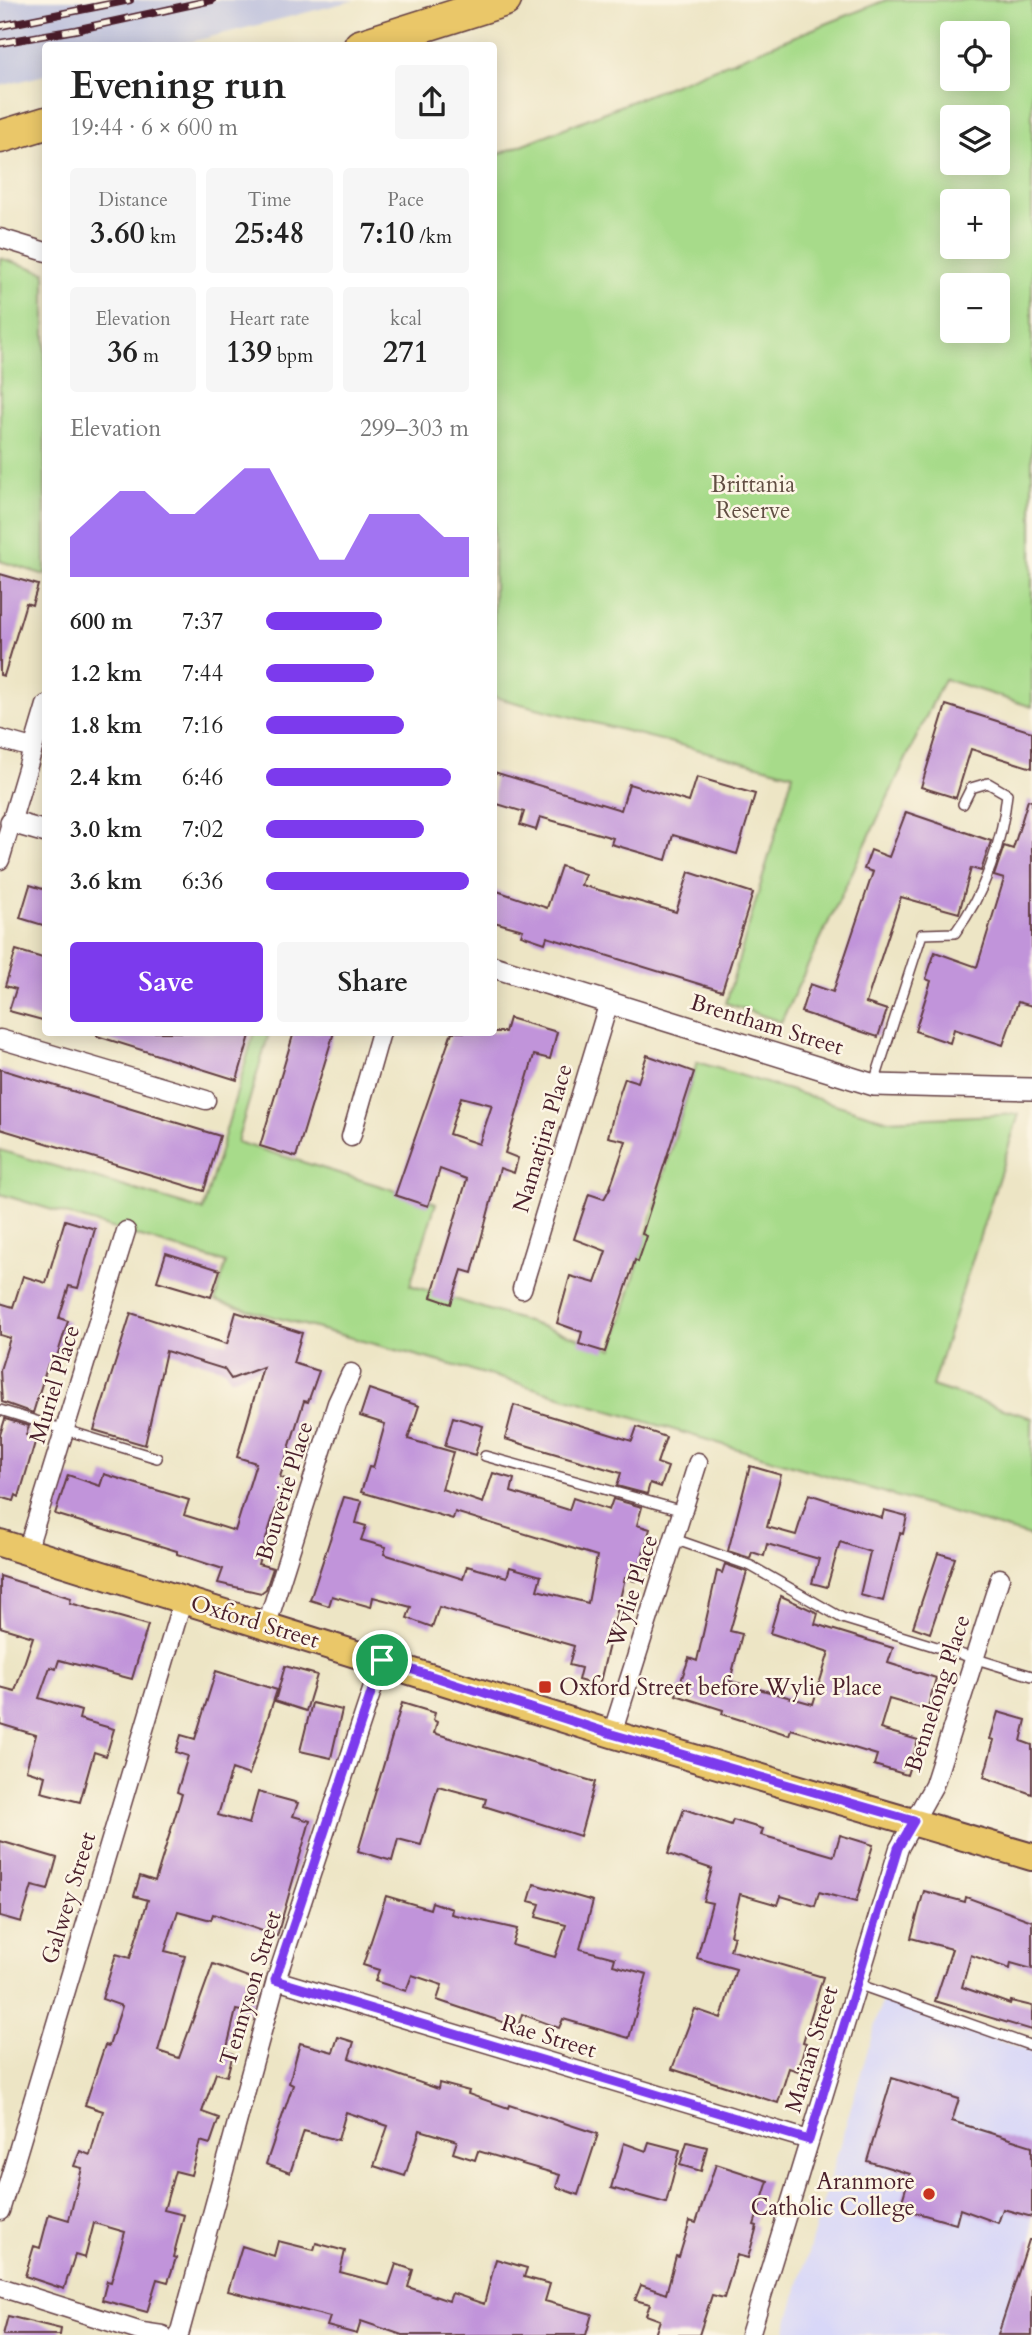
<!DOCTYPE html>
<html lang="en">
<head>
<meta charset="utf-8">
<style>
  body { margin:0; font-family:Cardo,serif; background:#f6f6f6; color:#222; height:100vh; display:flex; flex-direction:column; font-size:26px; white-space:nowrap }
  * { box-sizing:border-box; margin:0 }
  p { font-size:23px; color:#767676 }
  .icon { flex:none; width:38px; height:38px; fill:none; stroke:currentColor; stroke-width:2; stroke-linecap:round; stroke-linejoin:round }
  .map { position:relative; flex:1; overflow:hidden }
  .side { position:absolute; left:42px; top:42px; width:455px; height:994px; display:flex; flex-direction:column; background:#fff; border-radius:7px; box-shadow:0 4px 18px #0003 }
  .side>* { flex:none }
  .buttons { position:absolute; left:940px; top:21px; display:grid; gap:14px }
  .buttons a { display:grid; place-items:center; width:70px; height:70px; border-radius:7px; background:#fff; box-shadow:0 4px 18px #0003; font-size:35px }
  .pin { position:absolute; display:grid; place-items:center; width:60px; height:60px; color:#fff; margin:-30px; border:4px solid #fff; border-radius:50%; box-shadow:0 2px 7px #0007 }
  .round { display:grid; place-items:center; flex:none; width:74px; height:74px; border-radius:7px; background:#f6f6f6 }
  .overview { display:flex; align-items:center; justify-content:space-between; height:119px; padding:0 28px }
  h1 { font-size:38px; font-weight:700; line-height:52px }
  .stats { display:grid; grid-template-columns:repeat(3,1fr); gap:10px; height:119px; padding:7px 28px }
  .stats div { display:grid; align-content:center; border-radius:7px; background:#f6f6f6; text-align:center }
  .stats b { font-size:30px; font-weight:700 }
  .stats small { font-size:19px; font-weight:400 }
  .stats p { font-size:19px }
  .chart { height:196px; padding:14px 28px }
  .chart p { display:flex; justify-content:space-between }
  .chart svg { width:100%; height:126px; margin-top:7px; fill:#7c3aed; opacity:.7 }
  .primary-button { display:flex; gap:14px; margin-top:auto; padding:14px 28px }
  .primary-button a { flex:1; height:80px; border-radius:7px; background:#7c3aed; color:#fff; font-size:28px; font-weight:700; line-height:80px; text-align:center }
  .primary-button a+a { background:#f6f6f6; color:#222 }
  ul { padding:0 28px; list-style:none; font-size:23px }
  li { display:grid; grid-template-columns:112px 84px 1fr; align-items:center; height:52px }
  li i { height:18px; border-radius:9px; background:#7c3aed }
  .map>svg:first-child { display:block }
  .built { fill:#d8d7f8 }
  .industrial { fill:#bfc2dd }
  .green { fill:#a7db8a; stroke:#787d5a; stroke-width:2; fill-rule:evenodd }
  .building { fill:#c194da; fill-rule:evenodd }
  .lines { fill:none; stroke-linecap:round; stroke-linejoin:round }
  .service-casing { stroke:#623d42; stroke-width:12 }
  .minor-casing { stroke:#623d42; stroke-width:21 }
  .tertiary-casing { stroke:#623d42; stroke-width:24 }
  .primary-casing { stroke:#623d42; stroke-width:30 }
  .motorway-casing { stroke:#623d42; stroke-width:35 }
  .service { stroke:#fff; stroke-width:9 }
  .minor { stroke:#fff; stroke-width:18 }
  .tertiary { stroke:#fff; stroke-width:21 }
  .primary { stroke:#eac769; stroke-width:26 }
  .motorway { stroke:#eac769; stroke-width:32 }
  .rail-casing { stroke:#4a1f2b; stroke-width:8 }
  .rail { stroke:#fcf5e5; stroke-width:5; stroke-dasharray:16; stroke-linecap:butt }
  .route-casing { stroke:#fff; stroke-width:14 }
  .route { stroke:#7c3aed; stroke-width:9 }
  .poi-dot { fill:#c8321e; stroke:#fcf5e5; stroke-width:2.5 }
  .labels { text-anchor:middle; stroke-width:5; stroke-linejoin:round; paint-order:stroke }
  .park-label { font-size:23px; fill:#614e43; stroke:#fcf5e5 }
  .street-label { font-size:23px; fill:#4a1f2b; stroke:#fcf5e5 }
  .poi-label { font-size:23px; fill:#4a1f2b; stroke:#fcf5e5; text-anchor:start }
</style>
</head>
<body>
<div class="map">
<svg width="1032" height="2335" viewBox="0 0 1032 2335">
  <rect width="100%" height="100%" fill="#fcf5e5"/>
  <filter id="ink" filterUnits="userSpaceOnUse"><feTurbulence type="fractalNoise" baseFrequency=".0143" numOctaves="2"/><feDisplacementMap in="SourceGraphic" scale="14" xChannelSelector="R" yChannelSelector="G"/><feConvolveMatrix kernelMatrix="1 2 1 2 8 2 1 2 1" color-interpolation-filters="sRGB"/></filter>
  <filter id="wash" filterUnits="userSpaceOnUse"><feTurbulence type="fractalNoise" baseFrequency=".00686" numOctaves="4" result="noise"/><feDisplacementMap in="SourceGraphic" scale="28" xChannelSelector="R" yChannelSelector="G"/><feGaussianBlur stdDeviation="1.57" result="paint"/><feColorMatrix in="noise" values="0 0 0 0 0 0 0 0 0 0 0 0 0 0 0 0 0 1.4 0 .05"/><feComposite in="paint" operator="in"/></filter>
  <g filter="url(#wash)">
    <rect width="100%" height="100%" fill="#ede5c5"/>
    <path class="built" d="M 882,2001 L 1032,2052 L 1032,2335 L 784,2335 Z"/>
    <path class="industrial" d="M 0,0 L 355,0 L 179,45 L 46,46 L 45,75 L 0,86 Z"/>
    <path class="green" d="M 886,0 L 1032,0 L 1032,707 L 944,679 L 781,1022 L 726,1003 L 793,774 L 494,697 L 494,156 ZM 952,33 L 998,33 L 998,79 L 952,79 ZM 998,117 L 998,163 L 952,163 L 952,117 ZM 952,201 L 998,201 L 998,247 L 952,247 ZM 998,285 L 998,331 L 952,331 L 952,285 Z
      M 0,258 L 45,272 L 45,575 L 0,561 Z
      M 254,1033 L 269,1033 L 237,1142 L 436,1203 L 410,1285 L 613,1349 L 697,1062 L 887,1120 L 1019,1114 L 932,1386 L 1032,1418 L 1032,1537 L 507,1380 L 215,1301 L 226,1263 L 0,1194 L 0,1150 L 203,1210 Z"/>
    <g id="blocks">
      <path class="building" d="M 0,574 L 38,585 L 32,605 L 26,603 L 4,676 L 0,675 Z
        M 946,705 L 1032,732 L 1032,768 L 971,749 L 956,798 L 921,787 Z
        M 494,772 L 621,810 L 629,784 L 689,802 L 697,777 L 755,794 L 737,854 L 673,835 L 666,860 L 611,844 L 613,838 L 540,817 L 536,830 L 520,825 L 524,812 L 494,803 Z
        M 1028,800 L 1032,801 L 1032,1006 L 1018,1002 L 1003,1045 L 954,1029 L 950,1043 L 915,1031 L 931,981 L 926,979 L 935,952 L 977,967 L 1004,879 L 994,876 L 1004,846 L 1013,849 Z
        M 906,812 L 991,841 L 981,871 L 971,868 L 959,913 L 901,897 L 866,1003 L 887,1010 L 878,1037 L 801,1012 L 810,984 L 833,992 L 873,872 L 864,869 L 871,850 L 889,857 Z
        M 561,866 L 585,874 L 581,885 L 676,912 L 689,872 L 753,893 L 722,991 L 547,937 L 545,943 L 521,935 L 523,930 L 494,922 L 494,890 L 547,908 Z
        M 30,885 L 46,890 L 46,926 L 20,918 Z
        M 16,950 L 46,959 L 46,1021 L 9,1011 L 16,989 L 5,986 Z
        M 509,1018 L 557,1032 L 550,1059 L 534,1055 L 505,1153 L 518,1158 L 514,1173 L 500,1168 L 472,1273 L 462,1270 L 451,1304 L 431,1297 L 467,1179 L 440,1169 L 428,1206 L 395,1195 L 452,1032 L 505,1032 ZM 461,1097 L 492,1105 L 479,1144 L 449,1134 Z
        M 97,1032 L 251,1032 L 237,1080 L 97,1036 Z
        M 294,1032 L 334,1032 L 296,1157 L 260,1146 Z
        M 647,1055 L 694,1072 L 642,1234 L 647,1236 L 638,1262 L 635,1260 L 605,1352 L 579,1344 L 582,1332 L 557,1323 L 570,1276 L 595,1283 L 606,1251 L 574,1239 L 589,1194 L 604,1199 L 610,1188 L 626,1141 L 608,1137 L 616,1104 L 625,1078 L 638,1082 Z
        M 0,1069 L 220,1136 L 204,1191 L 0,1129 Z
        M 65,1220 L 95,1229 L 78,1288 L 69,1286 L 59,1318 L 68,1321 L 54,1366 L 48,1364 L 33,1413 L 2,1402 L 0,1370 L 10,1338 L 0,1335 L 0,1303 L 13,1307 L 23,1276 L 46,1283 Z
        M 166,1253 L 220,1270 L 211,1297 L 157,1281 Z
        M 236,1312 L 302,1333 L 293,1363 L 319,1371 L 308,1402 L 304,1401 L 280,1477 L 285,1479 L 258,1564 L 273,1568 L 266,1589 L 261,1593 L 218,1583 L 223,1569 L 177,1554 L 177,1551 L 55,1514 L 68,1475 L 100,1486 L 104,1474 L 189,1500 L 184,1515 L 235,1531 L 256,1463 L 237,1457 L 263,1367 L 231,1379 L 224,1369 L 166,1351 L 145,1445 L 94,1430 L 131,1313 L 227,1344 Z
        M 369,1389 L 419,1406 L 408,1439 L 453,1452 L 442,1489 L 483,1503 L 493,1473 L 514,1479 L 511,1492 L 569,1510 L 573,1498 L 609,1510 L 613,1499 L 642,1507 L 637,1525 L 650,1529 L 635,1581 L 625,1578 L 599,1686 L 578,1680 L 581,1668 L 569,1665 L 574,1646 L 439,1607 L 432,1627 L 407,1618 L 411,1607 L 373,1597 L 371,1607 L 332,1596 L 329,1606 L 310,1600 L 344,1497 L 362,1501 L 356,1523 L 366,1526 L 361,1540 L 386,1547 L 384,1554 L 463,1579 L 467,1566 L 507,1577 L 510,1567 L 541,1576 L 537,1590 L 588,1603 L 597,1556 L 455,1512 L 453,1519 L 361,1492 L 369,1467 L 373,1468 L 385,1424 L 360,1416 Z
        M 514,1405 L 632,1441 L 637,1427 L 666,1437 L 657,1463 L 668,1467 L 661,1487 L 650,1483 L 647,1494 L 617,1486 L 621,1473 L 505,1439 Z
        M 453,1417 L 483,1426 L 475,1455 L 445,1446 Z
        M 5,1419 L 29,1426 L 26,1435 L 36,1439 L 19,1497 L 16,1495 L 14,1501 L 0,1497 L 0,1435 Z
        M 750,1466 L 781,1475 L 767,1527 L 796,1535 L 809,1494 L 882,1518 L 884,1510 L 907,1516 L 903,1534 L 900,1533 L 883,1601 L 860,1595 L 870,1552 L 840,1542 L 827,1587 L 812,1583 L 819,1559 L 767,1544 L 764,1556 L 752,1552 L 750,1558 L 728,1551 Z
        M 938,1553 L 955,1558 L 930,1633 L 913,1627 Z
        M 725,1564 L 747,1572 L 730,1631 L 742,1634 L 730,1681 L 813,1704 L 829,1652 L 770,1633 L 781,1596 L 818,1613 L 815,1624 L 893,1648 L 888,1663 L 936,1678 L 927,1710 L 889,1699 L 880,1729 L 918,1740 L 907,1775 L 874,1765 L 877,1755 L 791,1729 L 789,1735 L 722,1714 L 723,1710 L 676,1695 L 689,1658 L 697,1661 L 717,1571 L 722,1573 Z
        M 0,1576 L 71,1598 L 70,1603 L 148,1625 L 132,1679 L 59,1660 L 56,1669 L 50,1667 L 39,1698 L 81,1711 L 79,1719 L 114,1729 L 106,1756 L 94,1752 L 80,1802 L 41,1792 L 45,1776 L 26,1770 L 36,1735 L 0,1724 L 0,1687 L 15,1691 L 33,1637 L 0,1627 Z
        M 285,1666 L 317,1675 L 306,1711 L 275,1701 Z
        M 216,1671 L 277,1690 L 249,1775 L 232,1769 L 218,1815 L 249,1824 L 258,1792 L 298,1803 L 293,1816 L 310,1821 L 277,1936 L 213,1914 L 211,1920 L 178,1911 L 165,1951 L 185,1956 L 158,2051 L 179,2058 L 213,1964 L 259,1981 L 250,2013 L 236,2010 L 226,2052 L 233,2054 L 227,2076 L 216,2073 L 202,2112 L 219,2118 L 210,2144 L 200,2141 L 191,2175 L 175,2171 L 164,2210 L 184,2215 L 173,2257 L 176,2258 L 168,2282 L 157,2279 L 147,2312 L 102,2300 L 107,2281 L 111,2282 L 125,2232 L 94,2223 L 85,2258 L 75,2255 L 64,2289 L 25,2276 L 34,2246 L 40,2248 L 49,2214 L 69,2220 L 82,2168 L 74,2166 L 80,2151 L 90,2155 L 103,2111 L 85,2105 L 105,2045 L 109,2046 L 122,2006 L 102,1999 L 116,1954 L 130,1958 L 148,1900 L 134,1896 L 140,1876 L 155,1881 L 182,1794 L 177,1792 L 188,1756 L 176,1752 L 181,1735 L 195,1739 Z
        M 312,1703 L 342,1710 L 331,1758 L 300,1751 Z
        M 402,1703 L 435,1713 L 433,1720 L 437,1722 L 434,1733 L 595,1782 L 580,1836 L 484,1806 L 486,1799 L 438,1786 L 421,1845 L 398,1839 L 392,1861 L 358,1851 Z
        M 998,1712 L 1026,1720 L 1021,1741 L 1032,1745 L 1032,1794 L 984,1777 L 994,1740 L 990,1739 Z
        M 684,1809 L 731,1825 L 733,1820 L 763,1829 L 761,1835 L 834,1856 L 840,1835 L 873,1845 L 856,1902 L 819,1892 L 815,1906 L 781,1896 L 778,1905 L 740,1894 L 730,1935 L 734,1936 L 730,1950 L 823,1977 L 803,2042 L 806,2043 L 798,2071 L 789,2068 L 778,2103 L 672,2069 L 695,2009 L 721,2018 L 736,1969 L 697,1958 L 712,1903 L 703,1901 L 712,1869 L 668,1854 Z
        M 0,1841 L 57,1858 L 48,1890 L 32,1886 L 21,1922 L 0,1916 Z
        M 534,1884 L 593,1901 L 580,1949 L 615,1958 L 613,1965 L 647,1974 L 629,2038 L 563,2019 L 559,2028 L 522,2014 L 518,2027 L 437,2000 L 442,1985 L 412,1975 L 406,1991 L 375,1981 L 379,1970 L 363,1965 L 386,1896 L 430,1909 L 432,1902 L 452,1909 L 451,1914 L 517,1929 L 512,1945 L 555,1957 L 566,1925 L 536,1917 L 540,1904 L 529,1901 Z
        M 924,1891 L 965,1902 L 966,1897 L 1032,1921 L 1032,1969 L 1011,1963 L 1010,1969 L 971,1955 L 962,1987 L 1010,2004 L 1011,2001 L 1032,2006 L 1032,2030 L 935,2001 L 952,1949 L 911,1938 Z
        M 338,2037 L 354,2042 L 349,2058 L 438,2089 L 439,2083 L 469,2091 L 468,2094 L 508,2108 L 509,2105 L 598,2134 L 578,2195 L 556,2187 L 560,2175 L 478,2151 L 475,2160 L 453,2153 L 457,2141 L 420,2130 L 405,2176 L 374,2166 L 388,2126 L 346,2112 L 338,2140 L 304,2131 L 290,2173 L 266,2164 L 293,2085 L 289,2083 L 300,2043 L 333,2052 Z
        M 892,2078 L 959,2099 L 952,2121 L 1032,2146 L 1032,2217 L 1003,2209 L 998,2223 L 960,2209 L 956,2224 L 900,2208 L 910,2174 L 867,2161 Z
        M 649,2142 L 680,2150 L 666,2203 L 611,2188 L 624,2143 L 646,2151 Z
        M 687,2142 L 707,2147 L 701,2171 L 680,2165 Z
        M 716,2164 L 768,2181 L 754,2225 L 757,2226 L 748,2258 L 737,2255 L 724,2298 L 712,2295 L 699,2335 L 655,2335 L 660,2320 L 646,2315 L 650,2304 L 635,2300 L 641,2285 L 666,2294 L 676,2256 L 679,2257 L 690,2221 L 696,2223 Z
        M 1029,2240 L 1032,2240 L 1032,2335 L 998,2335 Z
        M 278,2241 L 314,2250 L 316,2243 L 345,2251 L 340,2272 L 389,2285 L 396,2264 L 413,2270 L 408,2287 L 449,2301 L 452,2293 L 484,2304 L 496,2259 L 527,2268 L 524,2277 L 550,2284 L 545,2301 L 592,2314 L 586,2335 L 402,2335 L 361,2321 L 357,2334 L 327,2326 L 330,2317 L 228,2291 L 242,2246 L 274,2256 Z
        M 8,2316 L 61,2329 L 60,2335 L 3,2335 Z"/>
    </g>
  </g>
  <g filter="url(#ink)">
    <use href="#blocks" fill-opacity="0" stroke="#623d42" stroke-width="2"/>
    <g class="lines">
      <g class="service-casing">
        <path id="service" d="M 874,1083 L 922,934 L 955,933 C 985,893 1002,843 1007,794 L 988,783 L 971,788 L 963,804
          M 0,1410 L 157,1458
          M 485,1456 L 683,1511
          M 674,1539 L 751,1566 L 842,1618 L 1032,1676
          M 857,1984 L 1032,2046"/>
      </g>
      <g class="minor-casing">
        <path id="minor" d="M 0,238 L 46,252
          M 0,739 L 32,748
          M 0,860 L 46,705
          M 0,1039 L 206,1100
          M 351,1137 L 381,1032
          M 522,1289 L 609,1002
          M 27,1551 L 126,1231
          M 267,1624 L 337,1403 L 351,1373
          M 612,1734 L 698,1462
          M 276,1980 L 809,2140
          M 0,2211 L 183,1599
          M 0,2287 L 142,2332 L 162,2335
          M 179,2335 L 276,1980 L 382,1660
          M 750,2335 L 899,1848 L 934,1785 L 1000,1578"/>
      </g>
      <g class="tertiary-casing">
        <path id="tertiary" d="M 11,822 L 46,832
          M 494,967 L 874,1085 L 1032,1089"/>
      </g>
      <g class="primary-casing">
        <path id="primary" d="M 0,1543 L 612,1734 L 1032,1857"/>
      </g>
      <g class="motorway-casing">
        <path id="motorway" d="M 360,46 L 505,0
          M 0,137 L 46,123"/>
      </g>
      <use href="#service" class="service"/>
      <use href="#minor" class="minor"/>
      <use href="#tertiary" class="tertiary"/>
      <use href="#primary" class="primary"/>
      <use href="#motorway" class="motorway"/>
      <g class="rail-casing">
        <path id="rail" d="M 0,26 L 130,0
          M 0,43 L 75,30 L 212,0"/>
      </g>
      <use href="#rail" class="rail"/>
    </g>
  </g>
  <g class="lines" filter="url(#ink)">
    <g class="route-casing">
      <path id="route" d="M 382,1660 L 612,1734 L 914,1821 L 898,1848 L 809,2140 L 275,1980 Z"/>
    </g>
    <use href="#route" class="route"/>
  </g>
  <g class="poi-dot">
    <rect x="538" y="1680" width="14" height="14" rx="3.5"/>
    <circle cx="929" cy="2194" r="7"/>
  </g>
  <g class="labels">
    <g class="park-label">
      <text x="753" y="492">Brittania<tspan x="753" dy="26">Reserve</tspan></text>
    </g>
    <g class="street-label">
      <text transform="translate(767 1024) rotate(17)" y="8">Brentham Street</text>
      <text transform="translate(542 1138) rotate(-73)" y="8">Namatjira Place</text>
      <text transform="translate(54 1384) rotate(-73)" y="8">Muriel Place</text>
      <text transform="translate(284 1491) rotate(-73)" y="8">Bouverie Place</text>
      <text transform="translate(632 1591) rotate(-72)" y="8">Wylie Place</text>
      <text transform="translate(255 1621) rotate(17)" y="8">Oxford Street</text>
      <text transform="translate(937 1693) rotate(-72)" y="8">Bennelong Place</text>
      <text transform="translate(68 1898) rotate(-73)" y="8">Galwey Street</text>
      <text transform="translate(250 1988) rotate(-73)" y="8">Tennyson Street</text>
      <text transform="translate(549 2036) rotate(17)" y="8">Rae Street</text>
      <text transform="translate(811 2049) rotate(-73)" y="8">Marian Street</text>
    </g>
    <g class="poi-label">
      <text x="559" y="1695">Oxford Street before Wylie Place</text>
      <text x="915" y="2189" text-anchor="end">Aranmore<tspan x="915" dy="26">Catholic College</tspan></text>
    </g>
  </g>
</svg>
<div class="buttons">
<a><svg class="icon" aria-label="locate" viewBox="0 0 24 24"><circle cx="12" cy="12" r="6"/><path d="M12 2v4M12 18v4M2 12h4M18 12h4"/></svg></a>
<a><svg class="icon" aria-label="layers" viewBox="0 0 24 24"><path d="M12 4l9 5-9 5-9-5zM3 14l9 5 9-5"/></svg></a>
<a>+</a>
<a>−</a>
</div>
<div class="pin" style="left:382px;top:1660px;background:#1e9e55"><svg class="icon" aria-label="arrive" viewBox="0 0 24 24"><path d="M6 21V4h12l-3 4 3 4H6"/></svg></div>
<section class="side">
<div class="overview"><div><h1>Evening run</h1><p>19:44 · 6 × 600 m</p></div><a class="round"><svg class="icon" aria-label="share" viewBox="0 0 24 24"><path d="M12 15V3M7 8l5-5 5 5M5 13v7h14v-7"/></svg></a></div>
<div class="stats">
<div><p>Distance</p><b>3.60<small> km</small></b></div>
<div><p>Time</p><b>25:48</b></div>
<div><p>Pace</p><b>7:10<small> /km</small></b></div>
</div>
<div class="stats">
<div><p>Elevation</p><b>36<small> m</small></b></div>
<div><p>Heart rate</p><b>139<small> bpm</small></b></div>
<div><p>kcal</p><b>271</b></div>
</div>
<div class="chart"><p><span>Elevation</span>299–303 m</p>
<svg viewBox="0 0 160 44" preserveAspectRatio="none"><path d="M0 44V30L10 22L20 14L30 14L40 22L50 22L60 14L70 6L80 6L90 22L100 38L110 38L120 22L130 22L140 22L150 30L160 30V44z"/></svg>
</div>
<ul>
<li><b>600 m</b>7:37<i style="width:57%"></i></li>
<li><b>1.2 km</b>7:44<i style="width:53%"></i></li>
<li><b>1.8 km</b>7:16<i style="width:68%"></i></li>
<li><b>2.4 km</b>6:46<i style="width:91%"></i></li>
<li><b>3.0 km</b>7:02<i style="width:78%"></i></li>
<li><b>3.6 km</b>6:36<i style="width:100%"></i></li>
</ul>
<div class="primary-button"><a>Save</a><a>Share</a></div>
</section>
</div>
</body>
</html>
